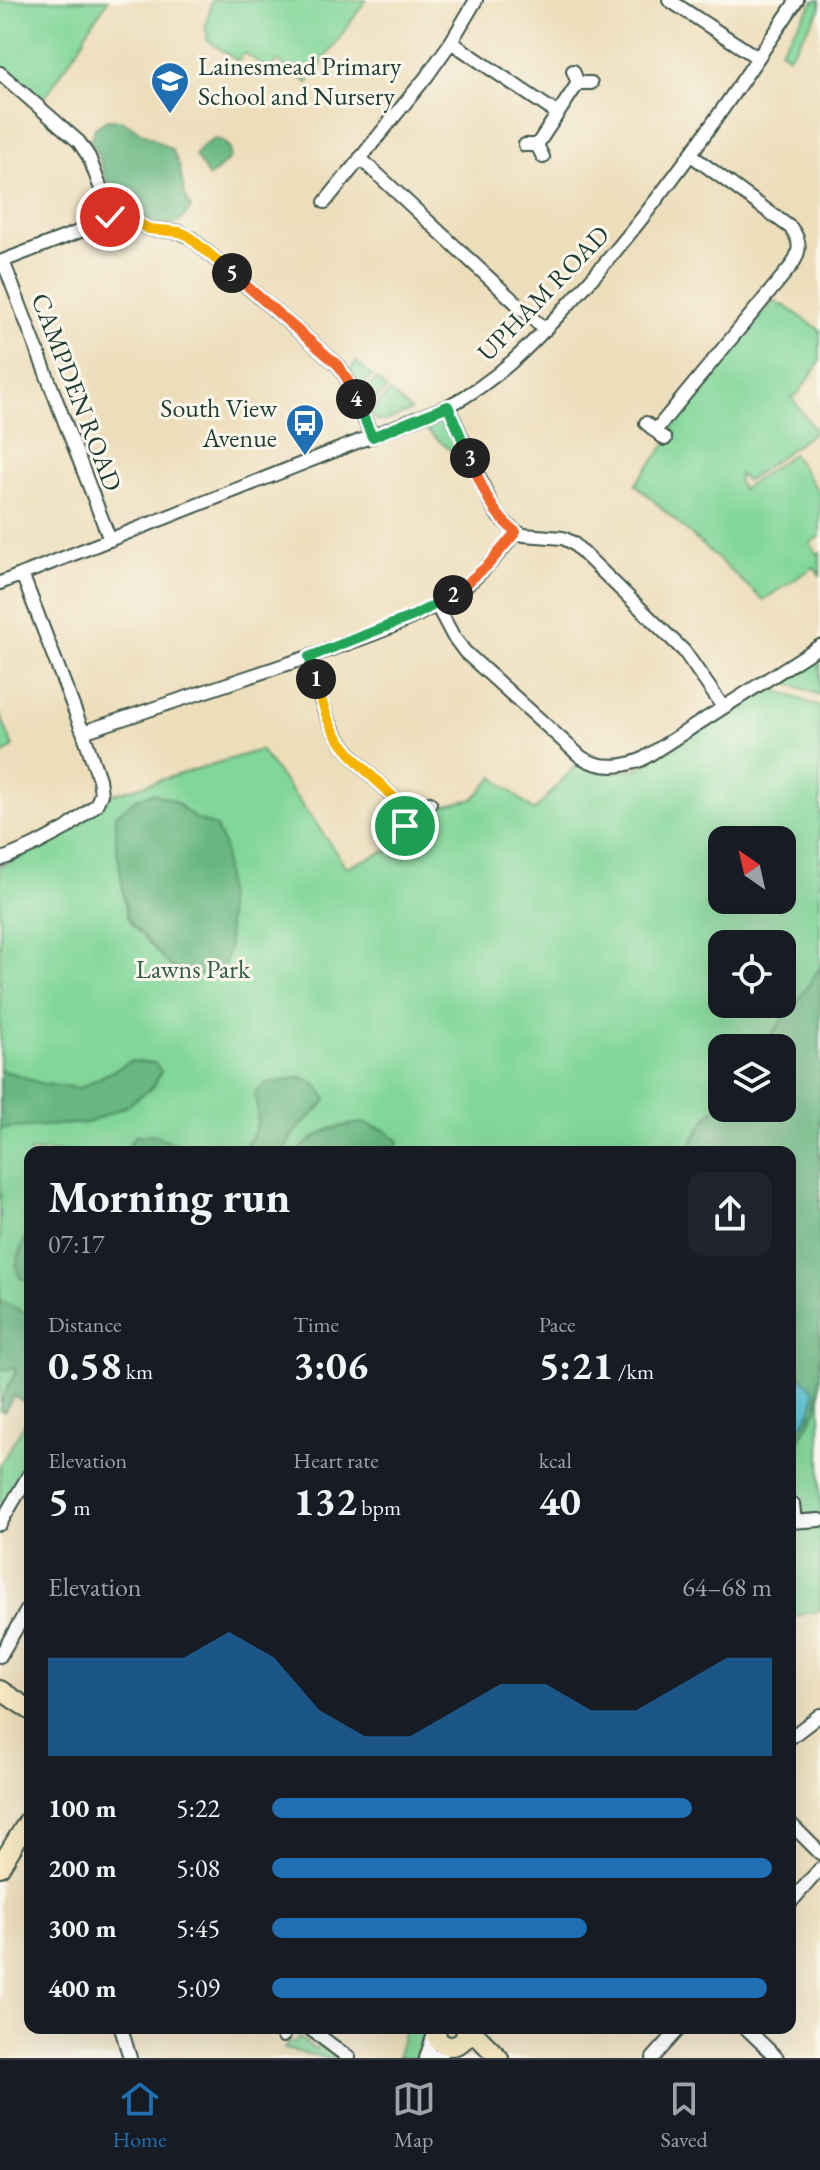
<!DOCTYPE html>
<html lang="en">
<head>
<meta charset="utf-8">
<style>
  body { margin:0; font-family:"EB Garamond",serif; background:#20242c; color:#f1f3f6; height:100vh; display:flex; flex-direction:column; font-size:30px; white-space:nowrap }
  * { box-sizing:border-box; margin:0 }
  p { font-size:26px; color:#9ea1a6 }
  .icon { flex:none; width:44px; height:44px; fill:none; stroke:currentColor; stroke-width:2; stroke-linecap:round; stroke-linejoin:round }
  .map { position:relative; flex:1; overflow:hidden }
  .drawer { position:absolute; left:24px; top:1146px; width:772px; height:888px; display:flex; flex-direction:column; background:#171b24; border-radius:16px; box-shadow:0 8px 32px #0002 }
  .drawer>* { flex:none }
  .needle { width:52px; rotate:326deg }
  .controls { position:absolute; left:708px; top:826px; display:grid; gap:16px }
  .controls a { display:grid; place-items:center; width:88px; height:88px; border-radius:16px; background:#171b24; box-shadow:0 8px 32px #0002; font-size:40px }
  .pin { position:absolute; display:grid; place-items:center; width:68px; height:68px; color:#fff; margin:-34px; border:4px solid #fff; border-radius:50%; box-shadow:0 2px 8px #0007 }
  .km { position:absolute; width:40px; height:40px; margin:-20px; border-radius:50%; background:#222; color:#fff; font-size:22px; line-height:40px; text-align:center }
  .round { display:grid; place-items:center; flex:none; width:84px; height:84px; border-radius:16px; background:#20242c }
  .summary { display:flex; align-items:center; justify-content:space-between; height:136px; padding:0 24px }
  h1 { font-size:44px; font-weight:700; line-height:60px }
  .stats { display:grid; grid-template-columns:repeat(3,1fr); gap:12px; height:136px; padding:8px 24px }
  .stats div { display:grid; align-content:center }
  .stats b { font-size:40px; font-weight:700 }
  .stats small { font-size:22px; font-weight:400 }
  .stats p { font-size:22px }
  .chart { height:224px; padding:16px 24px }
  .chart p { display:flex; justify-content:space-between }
  .chart svg { width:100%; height:144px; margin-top:8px; fill:#1f6fb2; opacity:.7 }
  ul { padding:0 24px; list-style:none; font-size:26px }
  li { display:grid; grid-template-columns:128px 96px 1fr; align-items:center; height:60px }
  li i { height:20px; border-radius:10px; background:#1f6fb2 }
  .menu { display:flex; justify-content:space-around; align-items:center; height:112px; border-top:2px solid #363941; background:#171b24; font-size:22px; color:#9ea1a6 }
  .menu a { display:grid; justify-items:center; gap:4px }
  .menu .on { color:#1f6fb2 }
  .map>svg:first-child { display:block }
  .green { fill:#81d699; stroke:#508a66; stroke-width:2; fill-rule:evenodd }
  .forest { fill:#68b781; stroke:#447a5a; stroke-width:2 }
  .water { fill:#5bc6d6; stroke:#3d8285; stroke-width:2 }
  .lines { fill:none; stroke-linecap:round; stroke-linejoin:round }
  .minor-casing { stroke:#3e5548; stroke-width:16 }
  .secondary-casing { stroke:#3e5548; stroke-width:22 }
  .minor { stroke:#fff; stroke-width:12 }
  .secondary { stroke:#f7e9c3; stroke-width:18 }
  .split-1-casing { stroke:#fff; stroke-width:16 }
  .split-2-casing { stroke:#fff; stroke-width:16 }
  .split-3-casing { stroke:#fff; stroke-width:16 }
  .split-4-casing { stroke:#fff; stroke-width:16 }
  .split-5-casing { stroke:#fff; stroke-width:16 }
  .split-6-casing { stroke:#fff; stroke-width:16 }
  .split-1 { stroke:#f5b400; stroke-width:10 }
  .split-2 { stroke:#22a559; stroke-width:10 }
  .split-3 { stroke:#f0652b; stroke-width:10 }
  .split-4 { stroke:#22a559; stroke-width:10 }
  .split-5 { stroke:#f0652b; stroke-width:10 }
  .split-6 { stroke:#f5b400; stroke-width:10 }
  .labels { text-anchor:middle; stroke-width:6; stroke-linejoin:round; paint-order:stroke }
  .poi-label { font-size:26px; fill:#1f3d34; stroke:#fbf7ec; text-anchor:start }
  .street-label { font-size:26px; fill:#1f3d34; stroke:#fbf7ec }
  .park-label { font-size:26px; fill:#335c48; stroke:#fbf7ec }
</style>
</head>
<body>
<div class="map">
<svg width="820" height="2058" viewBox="0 0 820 2058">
  <rect width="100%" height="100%" fill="#fbf7ec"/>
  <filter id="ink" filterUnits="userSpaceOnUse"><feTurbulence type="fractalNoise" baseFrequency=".0125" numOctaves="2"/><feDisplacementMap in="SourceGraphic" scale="16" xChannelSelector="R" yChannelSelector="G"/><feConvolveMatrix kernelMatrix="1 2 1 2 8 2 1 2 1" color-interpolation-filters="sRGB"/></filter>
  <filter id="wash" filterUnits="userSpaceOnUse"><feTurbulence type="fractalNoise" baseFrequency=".006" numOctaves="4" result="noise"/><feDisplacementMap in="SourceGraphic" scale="32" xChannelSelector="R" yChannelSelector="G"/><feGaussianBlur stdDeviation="1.8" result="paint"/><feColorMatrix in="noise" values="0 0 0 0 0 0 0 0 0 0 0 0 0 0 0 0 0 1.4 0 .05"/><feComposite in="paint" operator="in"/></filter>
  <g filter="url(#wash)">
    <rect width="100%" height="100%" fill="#eddebb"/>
    <path class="green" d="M 0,0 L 108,0 L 85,34 L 85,38 L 41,103 L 0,68 Z
      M 212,0 L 366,0 L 308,83 L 277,61 L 269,70 L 245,53 L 237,61 L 206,39 L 208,34 L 205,30 Z
      M 815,0 L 820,0 L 820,10 L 789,56 L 780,50 Z
      M 774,300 L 782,307 L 784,305 L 820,330 L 820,362 L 797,395 L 791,397 L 816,431 L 746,481 L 739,474 L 738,482 L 742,489 L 792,454 L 820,494 L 820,536 L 810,543 L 818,554 L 820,552 L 820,575 L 814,567 L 763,600 L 635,484 L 672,437 L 672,423 Z
      M 356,362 L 372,376 L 358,390 L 349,372 Z
      M 376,379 L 387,389 L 368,408 L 365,408 C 359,392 365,391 376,379 Z
      M 390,392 L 411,411 L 386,421 L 377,421 L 370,413 Z
      M 443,420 L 450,422 L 467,464 L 424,428 Z
      M 820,653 L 820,695 L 790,684 L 787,680 L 787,674 Z
      M 768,688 L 774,689 L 820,707 L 820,1516 L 803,1513 L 799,1507 L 790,1502 L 790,1152 L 30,1152 L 30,1346 L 0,1327 L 0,866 C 37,850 83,826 111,795 L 260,750 L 315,822 L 346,867 L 394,848 L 396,831 L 411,829 L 411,820 L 417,812 L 473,799 L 494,777 L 534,811 L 577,764 C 599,773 616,775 639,768 L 752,696 ZM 722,840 L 782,840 L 782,900 L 722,900 ZM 722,944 L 782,944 L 782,1004 L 722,1004 ZM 722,1048 L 782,1048 L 782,1108 L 722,1108 Z
      M 0,714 L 13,747 L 0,757 Z
      M 5,1368 L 14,1368 L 16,1372 L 0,1403 L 0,1370 Z
      M 30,1414 L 30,1464 L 0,1513 L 0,1465 Z
      M 820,1525 L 820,1611 L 791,1617 L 790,1528 Z
      M 407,2028 L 424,2028 L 417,2058 L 398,2058 L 402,2036 Z
      M 299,2037 L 315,2050 L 321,2043 L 335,2054 L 337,2058 L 326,2058 L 284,2049 L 289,2041 L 294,2044 Z"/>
    <path class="forest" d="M 107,120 L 121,120 L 172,150 L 179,165 L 185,195 L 191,208 L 179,223 C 153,228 122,212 110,188 C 103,173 100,155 90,141 L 95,128 Z
      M 214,139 L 223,141 L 230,149 L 230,158 L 216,172 L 209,177 L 195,156 L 200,148 Z
      M 153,793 L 173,800 L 196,819 L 216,827 L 224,846 L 229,946 L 225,963 L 215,970 L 191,978 L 170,966 L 131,923 L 127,916 L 116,842 L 116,815 L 136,799 Z
      M 820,967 L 820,1382 L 817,1408 L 790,1458 L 790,1426 L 803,1423 C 810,1412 815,1404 814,1390 L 790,1366 L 790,1152 L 687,1152 L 701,1126 L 722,1099 L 722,1108 L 782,1108 L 782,1048 L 761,1048 L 797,1002 Z
      M 131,1061 L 155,1063 L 161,1071 L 154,1086 L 125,1107 L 88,1123 L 0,1129 L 0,1070 L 16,1074 L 42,1084 L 80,1088 Z
      M 303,1077 L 318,1086 L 327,1100 C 312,1117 291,1129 285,1152 L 240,1152 C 259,1133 260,1118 255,1093 L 265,1084 Z
      M 362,1123 L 385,1130 L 399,1141 L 395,1152 L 297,1152 C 322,1130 329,1127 362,1123 Z
      M 152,1134 L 194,1152 L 128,1152 L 130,1143 L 135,1136 Z
      M 30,1202 L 30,1281 L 20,1278 L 16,1266 L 26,1235 L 25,1215 L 27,1205 Z
      M 0,1300 L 30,1316 L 30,1406 L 14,1396 L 4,1412 L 0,1410 L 3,1397 L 16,1372 L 14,1368 L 0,1370 Z"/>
    <path class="water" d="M 790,1366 L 814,1390 C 815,1404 811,1413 803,1424 L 790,1426 Z"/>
  </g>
  <g filter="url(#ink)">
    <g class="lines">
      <g class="minor-casing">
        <path id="minor" d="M 669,0 L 758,58
          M 451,42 L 558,114
          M 573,71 L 578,83 L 591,83
          M 0,73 L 79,142 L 89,157 L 104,197 L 116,211 L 149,229 L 180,232 L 191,238 L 339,366 L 348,381 L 372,437
          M 525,145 L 537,145 L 543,157
          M 537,145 L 578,83
          M 360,158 L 545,330
          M 325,202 L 427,76 L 451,42 L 476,0
          M 3,261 L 110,540
          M 0,262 L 96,225 L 116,211
          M 448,406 L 490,502 L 499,517 L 516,532 L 524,535 L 563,538 L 573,543 L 684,651 L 723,707
          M 646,423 L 665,439
          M 655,431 L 792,265 C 801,251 801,241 791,228 L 691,155
          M 0,583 L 448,406 C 496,382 532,344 568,305 C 655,211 726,106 797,0
          M 436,604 L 453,636 L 465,652 L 581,757 C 600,769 620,768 641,760 L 820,646
          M 309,657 C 316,680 321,708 333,729 C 347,756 384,787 406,809
          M 83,732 C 151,709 219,687 287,664 C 341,646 409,625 456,593 C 480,576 499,555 516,532
          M 405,826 L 406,809 L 430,803
          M 0,860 L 33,846 L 67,828 L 96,805 L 101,794 L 99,779 L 83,732 L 22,574
          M 793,1504 L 795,1522
          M 790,1522 L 820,1520
          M 0,1524 L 30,1473
          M 0,1656 L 30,1605
          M 790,1738 L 820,1715
          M 790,1823 L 820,1853
          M 790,1903 L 820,1869
          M 121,2028 L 130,2058
          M 309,2028 L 349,2058
          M 746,2028 L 777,2058
          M 283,2036 L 289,2028
          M 426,2058 L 435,2031
          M 436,2058 L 450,2046
          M 653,2058 L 680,2028"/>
      </g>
      <g class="secondary-casing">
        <path id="secondary" d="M 0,1690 L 30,1710
          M 0,1867 L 30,1818
          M 435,2028 L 438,2040 C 446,2048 455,2048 464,2040 L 467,2028
          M 469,2028 L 499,2058"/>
      </g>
      <use href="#minor" class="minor"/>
      <use href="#secondary" class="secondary"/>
    </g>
  </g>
  <g class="lines" filter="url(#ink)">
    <g class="split-1-casing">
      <path id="split-1" d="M 316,679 C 320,695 324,713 332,728 C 346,755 384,787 406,809 L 405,826"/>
    </g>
    <g class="split-2-casing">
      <path id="split-2" d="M 316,679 L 309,657 L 413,616 L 453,595"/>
    </g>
    <g class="split-3-casing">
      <path id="split-3" d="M 453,595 L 488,565 L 516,532 C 491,514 482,486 470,458"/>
    </g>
    <g class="split-4-casing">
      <path id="split-4" d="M 356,399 L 372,437 L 448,406 L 470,458"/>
    </g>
    <g class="split-5-casing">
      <path id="split-5" d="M 232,273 L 339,366 L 348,381 L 356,399"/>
    </g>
    <g class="split-6-casing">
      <path id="split-6" d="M 110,217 L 116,211 L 149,229 L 180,232 L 187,235 L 232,273"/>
    </g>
    <use href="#split-1" class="split-1"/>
    <use href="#split-2" class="split-2"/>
    <use href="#split-3" class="split-3"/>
    <use href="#split-4" class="split-4"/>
    <use href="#split-5" class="split-5"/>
    <use href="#split-6" class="split-6"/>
  </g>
  <defs>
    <g id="school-pin" transform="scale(2)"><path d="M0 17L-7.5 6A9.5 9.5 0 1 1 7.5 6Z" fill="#1f6fb2" stroke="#fbf7ec"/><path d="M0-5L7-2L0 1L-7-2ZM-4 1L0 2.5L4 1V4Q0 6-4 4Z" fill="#fff"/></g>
    <g id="bus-pin" transform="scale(2)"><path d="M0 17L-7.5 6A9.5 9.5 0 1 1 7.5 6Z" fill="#1f6fb2" stroke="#fbf7ec"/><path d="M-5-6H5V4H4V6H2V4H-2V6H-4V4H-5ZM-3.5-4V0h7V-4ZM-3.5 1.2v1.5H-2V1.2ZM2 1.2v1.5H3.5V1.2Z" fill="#fff"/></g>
  </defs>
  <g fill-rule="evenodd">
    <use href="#school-pin" x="170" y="81"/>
    <use href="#bus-pin" x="305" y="423"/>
  </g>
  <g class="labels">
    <g class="poi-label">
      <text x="198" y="75">Lainesmead Primary<tspan x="198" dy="30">School and Nursery</tspan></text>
      <text x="277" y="417" text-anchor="end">South View<tspan x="277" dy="30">Avenue</tspan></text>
    </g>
    <g class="street-label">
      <text transform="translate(543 293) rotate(-46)" y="9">UPHAM ROAD</text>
      <text transform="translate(77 392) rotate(69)" y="9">CAMPDEN ROAD</text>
    </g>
    <g class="park-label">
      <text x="193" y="978">Lawns Park</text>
    </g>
  </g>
</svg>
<div class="controls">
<a><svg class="needle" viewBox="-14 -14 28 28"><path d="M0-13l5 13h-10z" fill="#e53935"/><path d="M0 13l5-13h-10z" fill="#9ea1a6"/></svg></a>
<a><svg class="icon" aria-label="locate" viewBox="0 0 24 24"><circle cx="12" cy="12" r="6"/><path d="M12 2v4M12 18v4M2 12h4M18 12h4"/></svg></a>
<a><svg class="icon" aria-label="layers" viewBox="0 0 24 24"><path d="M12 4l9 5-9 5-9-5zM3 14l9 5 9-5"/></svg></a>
</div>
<div class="pin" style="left:405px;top:826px;background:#1e9e55"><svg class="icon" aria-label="arrive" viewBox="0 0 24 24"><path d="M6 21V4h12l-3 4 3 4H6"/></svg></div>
<div class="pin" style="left:110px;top:217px;background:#d93025"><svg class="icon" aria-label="check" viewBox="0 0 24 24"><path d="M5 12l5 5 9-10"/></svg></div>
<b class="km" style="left:316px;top:679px">1</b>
<b class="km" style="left:453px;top:595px">2</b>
<b class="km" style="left:470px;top:458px">3</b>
<b class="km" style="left:356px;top:399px">4</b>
<b class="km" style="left:232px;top:273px">5</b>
<section class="drawer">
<div class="summary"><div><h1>Morning run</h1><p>07:17</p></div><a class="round"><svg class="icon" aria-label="share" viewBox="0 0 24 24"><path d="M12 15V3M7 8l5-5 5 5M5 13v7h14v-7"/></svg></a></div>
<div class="stats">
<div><p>Distance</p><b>0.58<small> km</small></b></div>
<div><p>Time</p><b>3:06</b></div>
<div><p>Pace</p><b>5:21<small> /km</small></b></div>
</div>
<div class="stats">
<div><p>Elevation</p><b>5<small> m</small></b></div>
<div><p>Heart rate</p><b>132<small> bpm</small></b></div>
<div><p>kcal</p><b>40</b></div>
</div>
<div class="chart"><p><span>Elevation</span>64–68 m</p>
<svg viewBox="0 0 160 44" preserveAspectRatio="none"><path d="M0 44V14L10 14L20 14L30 14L40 6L50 14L60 30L70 38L80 38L90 30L100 22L110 22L120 30L130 30L140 22L150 14L160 14V44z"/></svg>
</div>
<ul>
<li><b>100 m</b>5:22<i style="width:84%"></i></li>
<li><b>200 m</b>5:08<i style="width:100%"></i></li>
<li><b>300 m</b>5:45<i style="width:63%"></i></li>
<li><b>400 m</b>5:09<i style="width:99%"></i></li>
</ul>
</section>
</div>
<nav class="menu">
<a class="on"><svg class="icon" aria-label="home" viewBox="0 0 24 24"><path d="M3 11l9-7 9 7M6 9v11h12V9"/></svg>Home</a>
<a><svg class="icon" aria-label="map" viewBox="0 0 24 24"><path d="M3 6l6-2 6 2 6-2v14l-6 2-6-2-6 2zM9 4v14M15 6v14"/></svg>Map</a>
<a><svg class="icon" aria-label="saved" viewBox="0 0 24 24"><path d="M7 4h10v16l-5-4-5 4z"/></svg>Saved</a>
</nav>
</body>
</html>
